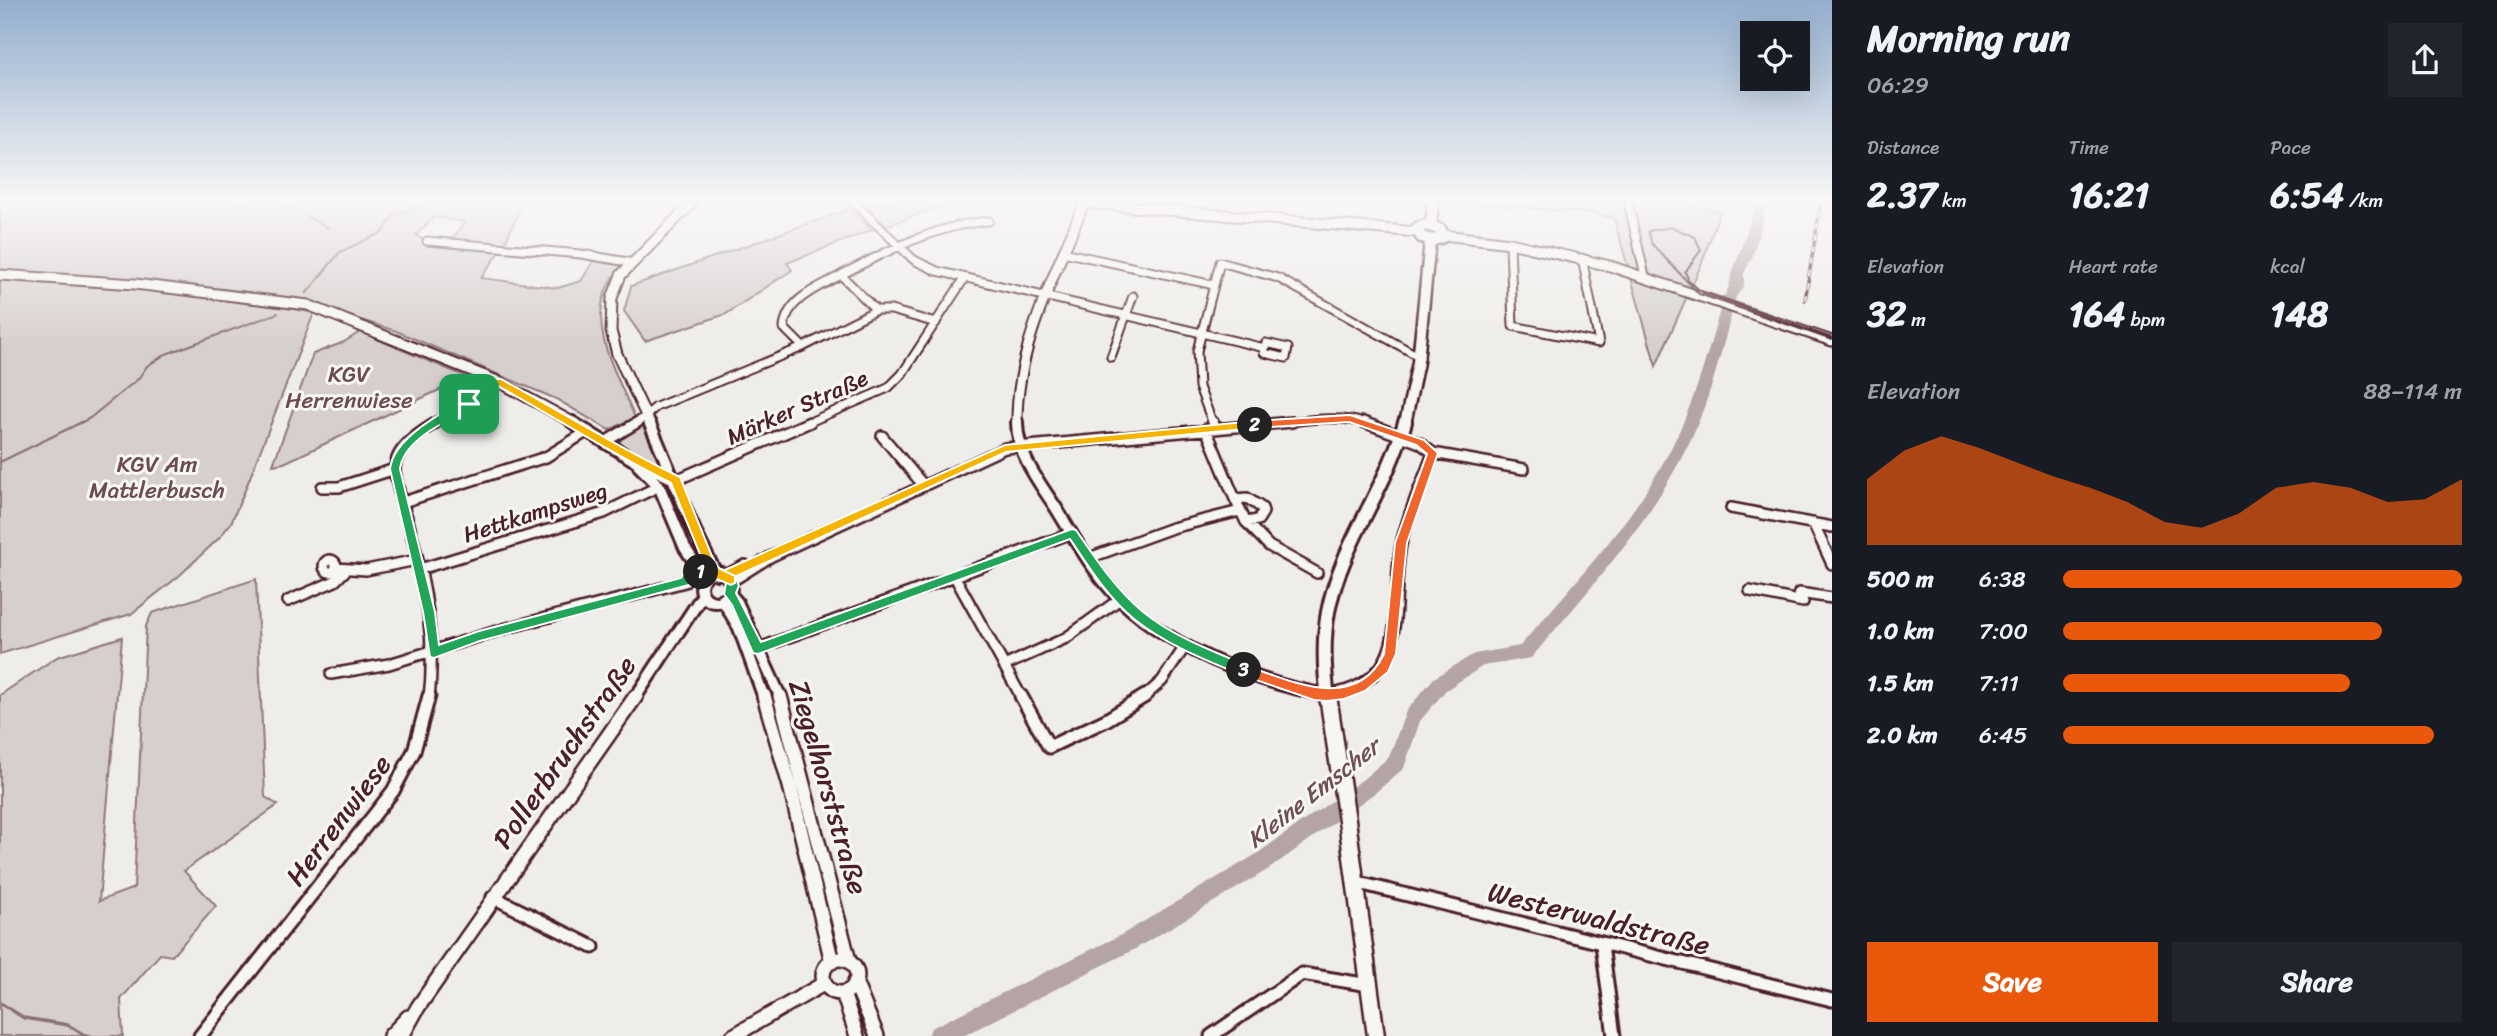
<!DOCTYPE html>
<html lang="en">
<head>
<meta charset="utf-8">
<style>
  body { margin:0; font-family:Sriracha,sans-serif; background:#20242c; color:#f1f3f6; height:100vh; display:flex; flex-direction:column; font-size:26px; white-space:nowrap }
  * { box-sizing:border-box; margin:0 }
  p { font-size:23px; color:#9ea1a6 }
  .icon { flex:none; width:38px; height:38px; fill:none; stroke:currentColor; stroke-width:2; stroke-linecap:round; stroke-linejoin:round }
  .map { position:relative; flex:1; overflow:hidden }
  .side { display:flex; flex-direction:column; background:#171b24; width:665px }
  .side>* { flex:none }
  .fabs { position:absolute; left:1740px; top:21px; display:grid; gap:14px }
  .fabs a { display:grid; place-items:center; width:70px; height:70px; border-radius:0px; background:#171b24; box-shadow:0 7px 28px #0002; font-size:35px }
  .pin { position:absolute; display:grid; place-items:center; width:60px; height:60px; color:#fff; margin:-30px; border-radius:14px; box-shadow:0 4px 10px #0006 }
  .km { position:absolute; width:35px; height:35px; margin:-18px; border-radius:50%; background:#222; color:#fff; font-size:19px; line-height:35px; text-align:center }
  .round { display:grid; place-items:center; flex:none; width:74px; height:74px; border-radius:0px; background:#20242c }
  .headline { display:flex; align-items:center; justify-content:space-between; height:119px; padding:0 35px }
  h1 { font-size:38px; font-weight:700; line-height:52px }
  .stats { display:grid; grid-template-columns:repeat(3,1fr); gap:10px; height:119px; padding:7px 35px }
  .stats div { display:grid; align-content:center }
  .stats b { font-size:35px; font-weight:700 }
  .stats small { font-size:19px; font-weight:400 }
  .stats p { font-size:19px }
  .chart { height:196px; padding:14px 35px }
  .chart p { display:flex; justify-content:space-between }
  .chart svg { width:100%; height:126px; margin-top:7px; fill:#ea580c; opacity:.7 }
  .primary-button { display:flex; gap:14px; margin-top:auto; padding:14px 35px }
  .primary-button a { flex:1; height:80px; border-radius:0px; background:#ea580c; color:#fff; font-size:28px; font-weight:700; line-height:80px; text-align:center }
  .primary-button a+a { background:#20242c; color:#f1f3f6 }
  ul { padding:0 35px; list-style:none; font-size:23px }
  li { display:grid; grid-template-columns:112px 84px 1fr; align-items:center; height:52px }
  li i { height:18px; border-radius:9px; background:#ea580c }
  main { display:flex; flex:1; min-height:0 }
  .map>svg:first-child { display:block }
  .green { fill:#d7cfce; stroke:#90777c; stroke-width:2 }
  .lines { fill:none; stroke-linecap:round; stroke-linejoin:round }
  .stream-far2 { stroke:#8a6f74; stroke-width:2 }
  .stream-far1 { stroke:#8a6f74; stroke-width:2.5 }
  .stream { stroke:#8a6f74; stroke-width:3.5 }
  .river { fill:#b4a4a5; fill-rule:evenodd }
  .minor-far2-casing { stroke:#4a1f2b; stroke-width:11 }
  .minor-far1-casing { stroke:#4a1f2b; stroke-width:14 }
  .minor-casing { stroke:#4a1f2b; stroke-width:17 }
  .tertiary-far2-casing { stroke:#4a1f2b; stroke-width:13 }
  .tertiary-far1-casing { stroke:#4a1f2b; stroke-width:16 }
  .tertiary-casing { stroke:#4a1f2b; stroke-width:18 }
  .secondary-far2-casing { stroke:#4a1f2b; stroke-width:15 }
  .secondary-far1-casing { stroke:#4a1f2b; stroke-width:18 }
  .secondary-casing { stroke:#4a1f2b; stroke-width:21 }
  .minor-far2 { stroke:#f6f6f2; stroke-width:7 }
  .minor-far1 { stroke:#f6f6f2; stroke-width:9 }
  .minor { stroke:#f6f6f2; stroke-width:11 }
  .tertiary-far2 { stroke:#f6f6f2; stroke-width:9 }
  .tertiary-far1 { stroke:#f6f6f2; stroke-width:10 }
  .tertiary { stroke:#f6f6f2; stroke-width:13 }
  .secondary-far2 { stroke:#f6f6f2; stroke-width:10 }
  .secondary-far1 { stroke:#f6f6f2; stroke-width:12 }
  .secondary { stroke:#f6f6f2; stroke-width:16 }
  .tram { stroke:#4a1f2b; stroke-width:2 }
  .rail-casing { stroke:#4a1f2b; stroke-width:3.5 }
  .rail { stroke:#f6f6f2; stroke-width:2; stroke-dasharray:6; stroke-linecap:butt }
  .split-1 { fill:#22a559; stroke:#fff; stroke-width:2 }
  .split-2 { fill:#f5b400; stroke:#fff; stroke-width:2 }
  .split-3 { fill:#f0652b; stroke:#fff; stroke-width:2 }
  .split-4 { fill:#22a559; stroke:#fff; stroke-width:2 }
  .split-5 { fill:#f5b400; stroke:#fff; stroke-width:2 }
  .labels { text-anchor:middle; stroke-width:6; stroke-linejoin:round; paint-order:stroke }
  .park-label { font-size:23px; fill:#6d4b54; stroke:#f6f6f2 }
  .street-label { font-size:23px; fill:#4a1f2b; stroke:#f6f6f2 }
  .water-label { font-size:24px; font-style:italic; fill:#6f4e56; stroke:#f6f6f2 }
  .near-street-label { font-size:28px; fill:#4a1f2b; stroke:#f6f6f2 }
</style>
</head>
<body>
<main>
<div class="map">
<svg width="1832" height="1036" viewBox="0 0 1832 1036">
  <rect width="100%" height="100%" fill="#efedea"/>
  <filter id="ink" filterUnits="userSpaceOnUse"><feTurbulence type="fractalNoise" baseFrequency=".0143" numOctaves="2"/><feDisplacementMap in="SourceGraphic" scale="14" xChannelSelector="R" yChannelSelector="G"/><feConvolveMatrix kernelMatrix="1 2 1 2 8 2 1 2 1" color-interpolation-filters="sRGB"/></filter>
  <g filter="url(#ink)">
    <path class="green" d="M 0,202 L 523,202 L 504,245 L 452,239 L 465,222 L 434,217 L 416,235 L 426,242 L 501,250 L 481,278 L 558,288 L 581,281 L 594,260 L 622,265 C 617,272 611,280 607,288 C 588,331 619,378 635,418 L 609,430 L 556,399 L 396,331 L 310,304 L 0,274 Z
      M 861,202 L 952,202 L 886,226 Z
      M 1456,202 L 1674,202 L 1693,206 L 1694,202 L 1705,202 L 1704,208 L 1720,212 L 1701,265 L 1656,366 L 1614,218 L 1591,213 Z
      M 850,209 L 872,230 L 787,263 L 792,270 L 726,314 L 645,341 L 624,311 L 631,286 Z
      M 0,280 C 102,281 214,290 314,313 L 245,490 L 231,523 L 219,538 L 179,576 L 131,614 L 0,654 Z
      M 360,332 L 469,378 L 437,391 L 284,463 L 273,465 L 313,354 L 344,342 Z
      M 647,423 L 664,468 L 642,460 L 620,443 L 620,437 Z
      M 256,579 L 265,797 L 278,805 L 184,871 L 216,906 L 172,956 L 160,954 L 121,999 L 123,1036 L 0,1036 L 0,695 L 57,657 L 122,637 L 99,901 L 134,888 L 146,626 L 152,613 Z"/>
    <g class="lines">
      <path class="stream-far2" d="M 276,202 L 295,211
        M 306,216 L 328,228
        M 306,294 L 340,252 L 383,232 L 394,215 L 432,202
        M 78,424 L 90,418 L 138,379 L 147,366 L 166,354 L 278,313"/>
      <path class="stream-far1" d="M 0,462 L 82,422"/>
      <path class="stream" d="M 2,1004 L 24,1018 L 68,1025 L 86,1036"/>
      <path class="river" d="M 1756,202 L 1768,202 L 1752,258 L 1744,273 L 1744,286 L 1736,297 C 1723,345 1712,394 1691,439 C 1652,521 1589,590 1531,658 L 1483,666 L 1446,690 L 1420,721 L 1404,768 L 1376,792 L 1269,869 L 1135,949 L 963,1036 L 928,1036 L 931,1028 L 1121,935 L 1255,855 L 1362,780 L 1389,757 L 1406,711 L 1434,678 L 1474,654 L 1520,646 C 1576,581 1639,516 1676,438 C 1698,393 1710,344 1724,296 C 1731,285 1729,282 1733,271 C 1741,248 1749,226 1756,202 Z"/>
      <g class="minor-far2-casing">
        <path id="minor-far2" d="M 853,202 L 914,260 L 937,271 L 1265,348
          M 1628,202 L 1645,276
          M 427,241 L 581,254 L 634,263
          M 1510,243 L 1513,326 L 1599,343 L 1582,258
          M 1063,252 L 1214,285
          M 876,310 L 841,275 C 887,251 936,225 989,221
          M 1266,343 L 1288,348 L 1286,358 L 1264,353 Z
          M 803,347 L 784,328 C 786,299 819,287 841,275
          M 1111,357 L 1133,296
          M 434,424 L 467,405 L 497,381
          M 636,424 L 656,407 L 803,347 L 876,310 L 891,310 L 936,323
          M 805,424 L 888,388 L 902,374 L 964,279
          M 1213,424 L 1199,387 L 1197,351 L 1220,262 L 1278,278 L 1420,357
          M 1273,424 C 1305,421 1337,414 1368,424"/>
      </g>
      <g class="minor-far1-casing">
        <path id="minor-far1" d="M 1213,422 L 1215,428
          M 1363,422 L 1420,443 L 1433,453 L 1524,469
          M 1206,429 L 1235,499
          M 882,436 L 924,486
          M 605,442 L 638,422
          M 676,480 L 810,422
          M 322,487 L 339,487 L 395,469
          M 1247,498 L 1262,508 L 1263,512 L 1258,520 L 1246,522 L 1235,499 Z
          M 403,502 L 546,457 L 588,431
          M 1731,508 L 1832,527
          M 1246,522 L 1269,546 L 1317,573
          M 1813,523 L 1832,564
          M 1089,558 L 1172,528 L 1240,511
          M324 566a6 6 0 1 1 12 0a6 6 0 1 1-12 0Z
          M 336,568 L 366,570 L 417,560
          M 420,569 L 604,513 L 659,486
          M 726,575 L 745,565
          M 955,577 L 1022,698
          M 732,581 L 770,557 L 1005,448 L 1292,422
          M 1750,591 L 1803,602 L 1799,593 L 1832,598
          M 288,601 L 335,581 L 345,571
          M 754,650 L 1072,533
          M 1004,666 L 1066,638 L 1120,599
          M 331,674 L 389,664 L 507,628 L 685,582 L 695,563
          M 1327,695 C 1414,682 1389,609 1401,545 C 1407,514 1423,482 1433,453
          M 429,698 C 436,641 426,587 411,532 C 407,515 395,485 395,469 C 395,447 421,432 437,422
          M 1143,698 L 1162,681 L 1186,645"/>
      </g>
      <g class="minor-casing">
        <path id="minor" d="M 1021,696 L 1049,747 L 1106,720 L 1145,696
          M 1355,882 L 1832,1000
          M 493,897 L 593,947
          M 1602,945 L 1614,1036
          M 200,1036 L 393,791 L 414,751 L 429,696
          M 1211,1036 L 1302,974 L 1369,985"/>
      </g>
      <g class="tertiary-far2-casing">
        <path id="tertiary-far2" d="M 1087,203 L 1417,232
          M 1444,235 L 1510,243 L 1610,266 L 1832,341
          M 0,275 L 135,284 L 308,305 L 497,381 L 576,424
          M 650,424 L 617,354 L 611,331 L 612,298 L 621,275 L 693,202
          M 1017,424 C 1016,344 1056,275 1084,203"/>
      </g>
      <g class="tertiary-far1-casing">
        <path id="tertiary-far1" d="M 572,422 L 632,459 L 676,480
          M 649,422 C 672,472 690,527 717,574
          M 1017,422 C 1017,455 1039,482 1056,508 C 1074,537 1090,567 1113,592 C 1163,646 1256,683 1327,695
          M 639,466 L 659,486 L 685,548 L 705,578
          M701 587a15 15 0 1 1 30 0a15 15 0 1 1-30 0Z
          M 730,594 L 737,602 L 781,698
          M 722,599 L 739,628 L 764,698
          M 635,698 L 702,596"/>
      </g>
      <g class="tertiary-casing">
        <path id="tertiary" d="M 764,696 L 790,786 L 832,962
          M 780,696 L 849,961
          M823 976a17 17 0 1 1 34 0a17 17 0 1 1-34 0Z
          M 855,982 L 877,1036
          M 843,993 L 857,1036
          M 390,1036 L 408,1017
          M 402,1036 L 418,1007 L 636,696
          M 733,1036 L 825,983"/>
      </g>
      <g class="secondary-far2-casing">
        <path id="secondary-far2" d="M 1427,225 L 1441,230 L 1443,237 L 1434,240 L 1421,237 L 1417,228 Z
          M 1431,226 L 1433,202
          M 1405,424 L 1418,362 L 1430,240"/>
      </g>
      <g class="secondary-far1-casing">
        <path id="secondary-far1" d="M 1328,698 C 1324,669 1323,640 1328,612 C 1341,544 1387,488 1405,422"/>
      </g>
      <g class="secondary-casing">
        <path id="secondary" d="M 1328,696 L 1347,820 L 1376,1036"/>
      </g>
      <use href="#minor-far2" class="minor-far2"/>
      <use href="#minor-far1" class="minor-far1"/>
      <use href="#minor" class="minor"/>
      <use href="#tertiary-far2" class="tertiary-far2"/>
      <use href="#tertiary-far1" class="tertiary-far1"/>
      <use href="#tertiary" class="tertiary"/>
      <use href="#secondary-far2" class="secondary-far2"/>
      <use href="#secondary-far1" class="secondary-far1"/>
      <use href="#secondary" class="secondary"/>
      <path class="tram" d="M 1832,338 L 1703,293 L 1689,281 L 1685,272 L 1701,250 L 1695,237 L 1672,227 L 1648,231 L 1652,244 L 1699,294 L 1832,340"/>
      <g class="rail-casing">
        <path id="rail" d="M 1805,300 L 1821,202"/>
      </g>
      <use href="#rail" class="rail"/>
    </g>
  </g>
  <linearGradient id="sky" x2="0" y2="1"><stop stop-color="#93aecd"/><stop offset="0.58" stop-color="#f8f7f6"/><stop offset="1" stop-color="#f8f7f6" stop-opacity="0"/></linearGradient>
  <rect width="1832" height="347" fill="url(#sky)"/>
  <path class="split-1" d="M 469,400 L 474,404 L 473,406 C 449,421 404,438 400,469 L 435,612 L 439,645 L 479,631 L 681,578 L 691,560 L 695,559 L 705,569 L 705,576 L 701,577 L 695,574 L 689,585 L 685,586 L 480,641 L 434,658 L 430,657 L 423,612 L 390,469 C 393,439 443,410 469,400 Z"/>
  <path class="split-2" d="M 1255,421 L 1260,425 L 1255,428 L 1006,452 L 730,579 L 717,578 L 705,583 L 695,572 L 701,567 L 707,572 L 716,569 L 725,570 L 1005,445 Z"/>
  <path class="split-3" d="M 1350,415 L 1424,440 L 1438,453 L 1407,543 L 1396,654 L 1388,672 L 1365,691 L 1344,699 L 1327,701 L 1314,700 L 1239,674 L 1238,670 L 1244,665 C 1289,680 1355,714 1384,654 L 1395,543 L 1427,454 L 1416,445 L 1349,422 L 1255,428 L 1250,425 L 1255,421 Z"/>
  <path class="split-4" d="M 1072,529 L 1076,530 C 1096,559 1115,588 1142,611 C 1172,636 1212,651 1248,666 L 1248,674 L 1239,674 C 1203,659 1165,644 1134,619 C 1107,597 1089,567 1070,539 L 758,654 L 753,653 L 732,605 L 724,594 L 727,576 L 735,576 L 739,586 L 736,593 L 761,642 Z"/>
  <path class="split-5" d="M 493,379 L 501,379 C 561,411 618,448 680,477 L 715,564 L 720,569 L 735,576 L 735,583 L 731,585 L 712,577 L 706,569 L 671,483 C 612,454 556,418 498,386 L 473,406 L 466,406 L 466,401 Z"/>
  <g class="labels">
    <g class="park-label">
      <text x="349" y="382">KGV<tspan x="349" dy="26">Herrenwiese</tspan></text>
      <text x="157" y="472">KGV Am<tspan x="157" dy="26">Mattlerbusch</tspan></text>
    </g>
    <g class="street-label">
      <text transform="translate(797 407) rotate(-24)" y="8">Märker Straße</text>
      <text transform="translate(535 512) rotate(-18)" y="8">Hettkampsweg</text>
    </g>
    <g class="water-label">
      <text transform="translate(1313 793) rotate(-38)" y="8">Kleine Emscher</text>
    </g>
    <g class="near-street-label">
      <text transform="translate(564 752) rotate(-55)" y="10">Pollerbruchstraße</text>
      <text transform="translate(829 787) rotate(74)" y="10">Ziegelhorststraße</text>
      <text transform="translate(338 820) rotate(-53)" y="10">Herrenwiese</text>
      <text transform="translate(1599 918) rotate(14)" y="10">Westerwaldstraße</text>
    </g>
  </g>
</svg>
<div class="fabs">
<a><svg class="icon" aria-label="locate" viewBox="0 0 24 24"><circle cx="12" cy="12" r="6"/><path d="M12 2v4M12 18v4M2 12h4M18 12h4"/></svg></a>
</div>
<div class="pin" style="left:469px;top:404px;background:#1e9e55"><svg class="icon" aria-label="arrive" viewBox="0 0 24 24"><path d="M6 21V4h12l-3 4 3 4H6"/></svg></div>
<b class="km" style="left:701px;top:572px">1</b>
<b class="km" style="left:1255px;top:425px">2</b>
<b class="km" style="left:1244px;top:670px">3</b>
</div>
<section class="side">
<div class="headline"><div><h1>Morning run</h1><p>06:29</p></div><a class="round"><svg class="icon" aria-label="share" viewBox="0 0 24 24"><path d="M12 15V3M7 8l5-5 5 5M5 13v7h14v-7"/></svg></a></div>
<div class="stats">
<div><p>Distance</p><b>2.37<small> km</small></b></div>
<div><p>Time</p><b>16:21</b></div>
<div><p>Pace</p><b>6:54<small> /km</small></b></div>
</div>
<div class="stats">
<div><p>Elevation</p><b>32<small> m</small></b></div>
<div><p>Heart rate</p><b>164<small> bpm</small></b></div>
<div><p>kcal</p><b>148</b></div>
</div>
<div class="chart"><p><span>Elevation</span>88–114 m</p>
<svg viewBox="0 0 160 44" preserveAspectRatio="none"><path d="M0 44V21L10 11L20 6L30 10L40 15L50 20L60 24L70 29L80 36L90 38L100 33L110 24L120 22L130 24L140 29L150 28L160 21V44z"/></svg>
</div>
<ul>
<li><b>500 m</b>6:38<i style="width:100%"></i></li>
<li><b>1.0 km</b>7:00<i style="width:80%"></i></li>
<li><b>1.5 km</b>7:11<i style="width:72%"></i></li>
<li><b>2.0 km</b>6:45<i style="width:93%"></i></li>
</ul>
<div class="primary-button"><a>Save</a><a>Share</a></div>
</section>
</main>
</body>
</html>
